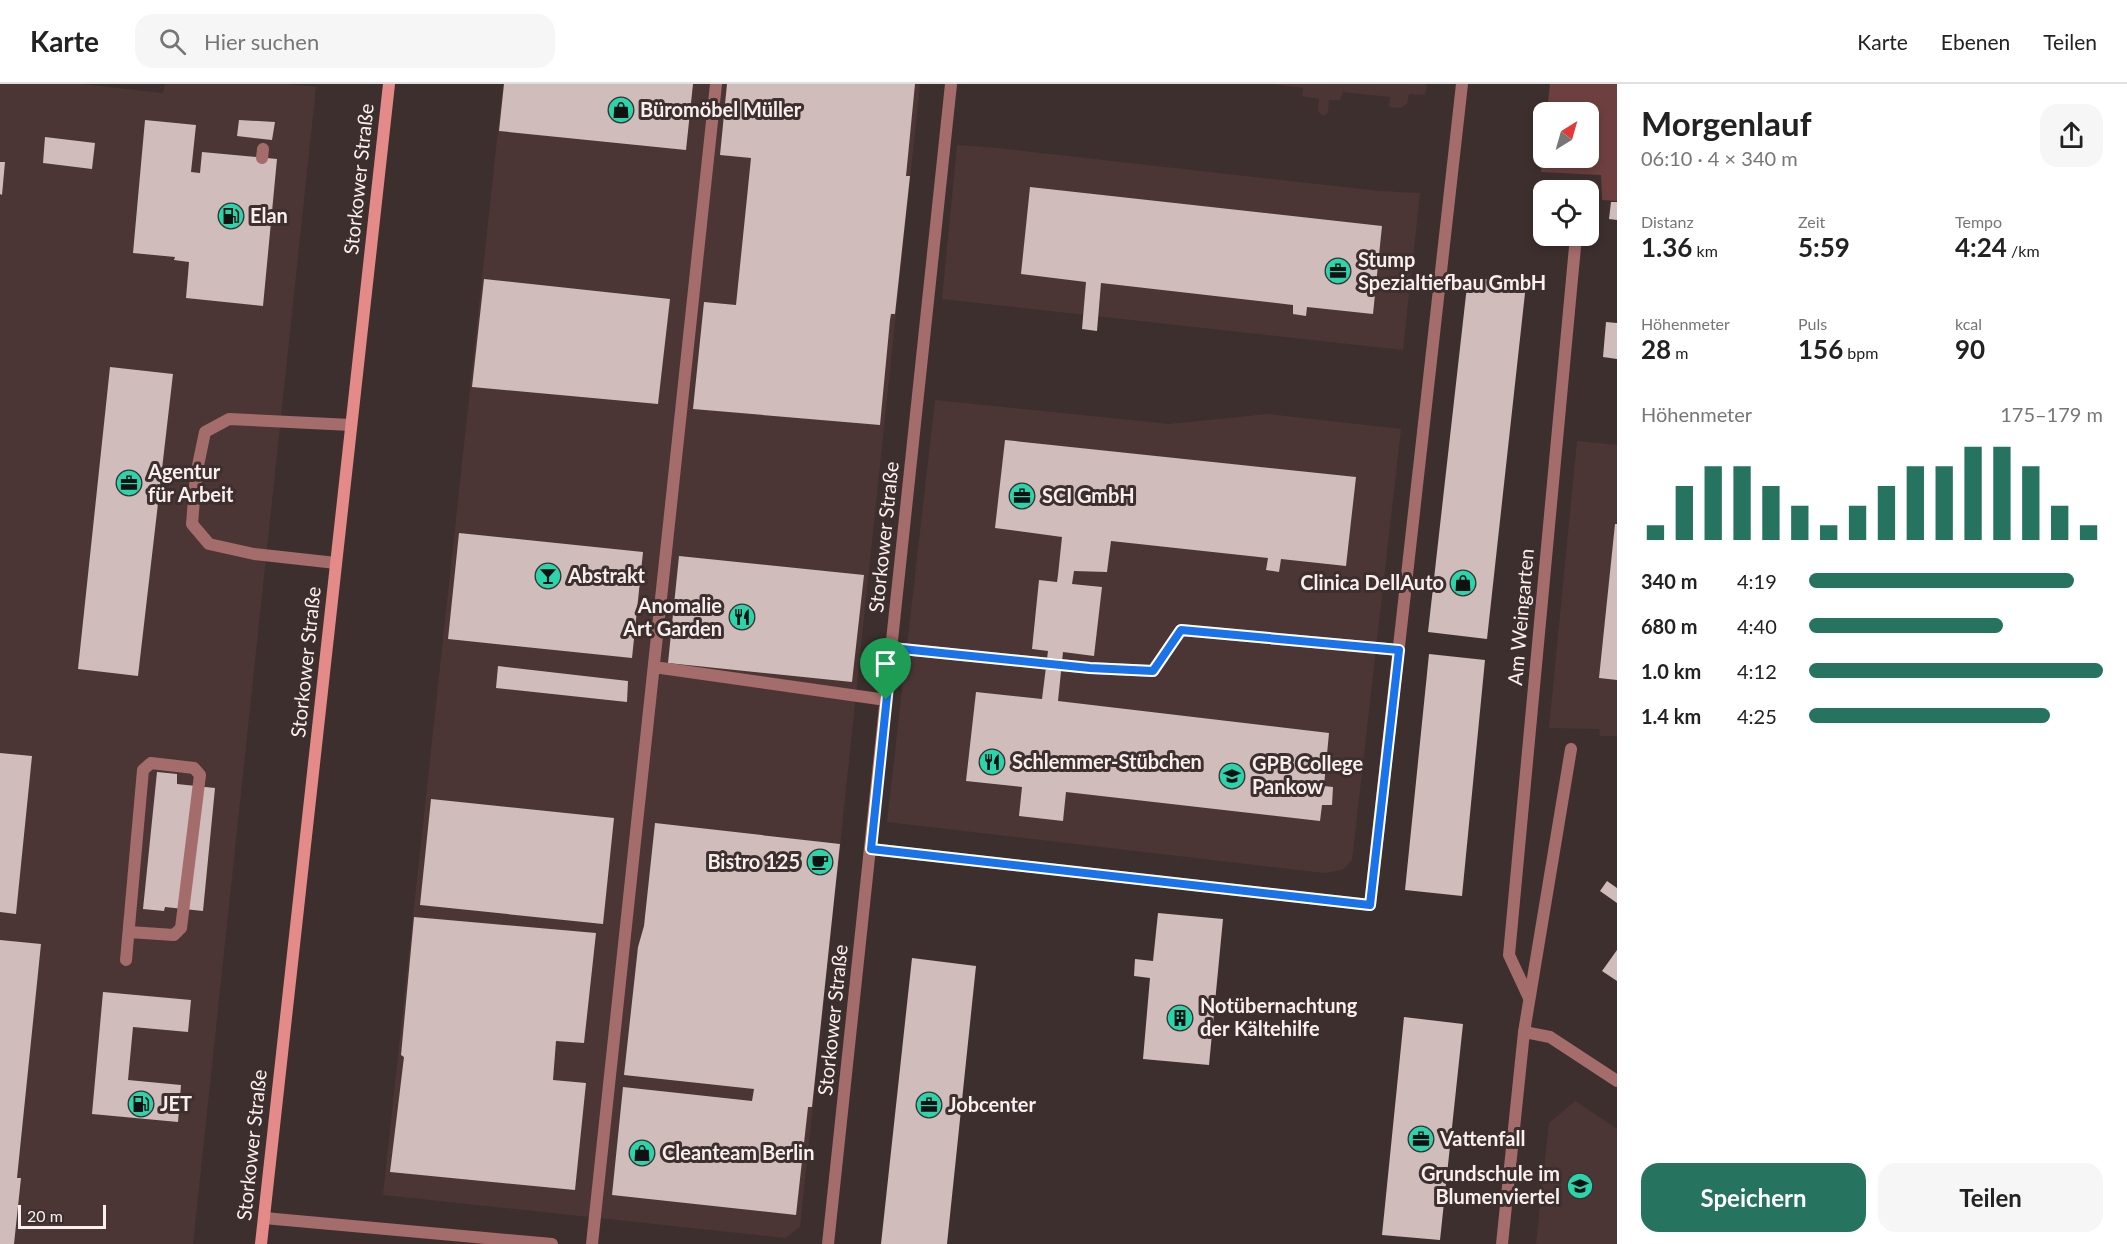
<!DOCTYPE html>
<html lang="de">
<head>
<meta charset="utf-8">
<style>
  body { margin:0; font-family:Lato,sans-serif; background:#f6f6f6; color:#222; height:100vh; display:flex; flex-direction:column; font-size:22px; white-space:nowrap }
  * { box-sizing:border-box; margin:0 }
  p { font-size:20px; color:#767676 }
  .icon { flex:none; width:33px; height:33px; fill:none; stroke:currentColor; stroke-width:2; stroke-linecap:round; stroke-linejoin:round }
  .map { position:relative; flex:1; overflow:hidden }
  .sheet { display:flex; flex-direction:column; background:#fff; width:510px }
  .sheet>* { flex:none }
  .needle { width:39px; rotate:37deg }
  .tools { position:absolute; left:1533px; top:18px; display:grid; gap:12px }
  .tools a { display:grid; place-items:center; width:66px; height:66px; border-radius:12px; background:#fff; box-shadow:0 3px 9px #0003; font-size:30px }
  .scale { position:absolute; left:18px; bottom:15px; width:88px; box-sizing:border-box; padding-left:6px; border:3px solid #f9efef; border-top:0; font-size:16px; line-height:21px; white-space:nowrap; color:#f9efef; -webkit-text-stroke:4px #3d2f2e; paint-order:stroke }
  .pin { position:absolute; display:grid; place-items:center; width:51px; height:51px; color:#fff; margin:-62px -26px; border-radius:50% 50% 50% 0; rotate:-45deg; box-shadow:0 0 6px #0007 }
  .pin .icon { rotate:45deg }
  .round { display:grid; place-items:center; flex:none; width:63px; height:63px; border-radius:18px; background:#f6f6f6 }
  .headline { display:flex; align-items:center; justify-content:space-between; height:102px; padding:0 24px }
  h1 { font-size:33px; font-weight:700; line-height:45px }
  .stats { display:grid; grid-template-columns:repeat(3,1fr); gap:9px; height:102px; padding:6px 24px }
  .stats div { display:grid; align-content:center }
  .stats b { font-size:26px; font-weight:700 }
  .stats small { font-size:16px; font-weight:400 }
  .stats p { font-size:16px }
  .chart { height:168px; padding:12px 24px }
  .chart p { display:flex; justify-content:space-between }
  .chart svg { width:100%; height:108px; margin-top:6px; stroke:#267360; stroke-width:6 }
  .button { display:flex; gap:12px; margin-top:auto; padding:12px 24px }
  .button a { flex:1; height:69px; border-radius:18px; background:#267360; color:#fff; font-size:24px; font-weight:700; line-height:69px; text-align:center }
  .button a+a { background:#f6f6f6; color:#222 }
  ul { padding:0 24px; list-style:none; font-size:20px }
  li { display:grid; grid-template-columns:96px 72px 1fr; align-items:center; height:45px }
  li i { height:15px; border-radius:8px; background:#267360 }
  header { display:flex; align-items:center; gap:36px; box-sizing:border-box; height:84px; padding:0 30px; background:#fff; border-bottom:2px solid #e0e0e0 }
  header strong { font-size:28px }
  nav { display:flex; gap:33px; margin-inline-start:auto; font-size:21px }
  .search { width:420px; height:54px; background:#f6f6f6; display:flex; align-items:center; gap:15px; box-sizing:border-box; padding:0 21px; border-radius:18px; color:#767676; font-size:22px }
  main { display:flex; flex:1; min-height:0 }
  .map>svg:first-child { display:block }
  .built { fill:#4b3635 }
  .green { fill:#6d403f }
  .building { fill:#cfbcbb }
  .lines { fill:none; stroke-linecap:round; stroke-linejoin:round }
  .service { stroke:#a46c6b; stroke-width:12 }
  .minor { stroke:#a46c6b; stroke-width:12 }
  .secondary { stroke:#e48b89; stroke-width:12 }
  .route-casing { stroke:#fff; stroke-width:12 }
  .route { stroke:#1a73e8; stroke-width:8 }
  .labels { text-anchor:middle; stroke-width:6; stroke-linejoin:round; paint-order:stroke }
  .poi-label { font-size:20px; font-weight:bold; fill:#f9efef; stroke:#3d2f2e; text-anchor:start }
  .street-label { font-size:20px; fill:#f9efef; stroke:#3d2f2e }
</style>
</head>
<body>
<header>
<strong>Karte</strong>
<div class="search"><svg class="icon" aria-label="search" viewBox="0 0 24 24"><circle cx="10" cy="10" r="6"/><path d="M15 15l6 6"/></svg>Hier suchen</div>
<nav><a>Karte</a><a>Ebenen</a><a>Teilen</a></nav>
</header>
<main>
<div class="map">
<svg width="1617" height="1160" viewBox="0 0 1617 1160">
  <rect width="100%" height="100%" fill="#3d2f2e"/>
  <path class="built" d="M 0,0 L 81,0 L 163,9 L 165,0 L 288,0 L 316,3 L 193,1160 L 0,1160 Z
    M 503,0 L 920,0 L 800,1143 L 785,1154 L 383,1111 Z
    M 1272,0 L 1427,0 L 1425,11 L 1409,10 L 1407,20 L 1400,24 L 1389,23 L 1390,13 L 1343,8 L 1340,16 L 1329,16 L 1328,28 L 1325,32 L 1321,31 L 1318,27 L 1319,15 L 1302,12 L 1303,4 Z
    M 957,61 L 997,64 L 1379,107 L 1420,109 L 1403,266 L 942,215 Z
    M 935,316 L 1169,340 L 1268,330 L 1401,345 L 1352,776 L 1342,786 L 1324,789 L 887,738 Z
    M 1577,357 L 1617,361 L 1617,652 L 1600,652 L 1599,645 L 1549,644 Z
    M 1575,1017 L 1617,1045 L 1617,1160 L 1536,1160 L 1549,1039 Z"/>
  <path class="green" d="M 1550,0 L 1617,0 L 1617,117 L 1602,116 L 1601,91 L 1541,88 L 1543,63 L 1544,74 L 1588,74 L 1588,28 L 1547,28 Z"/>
  <path class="building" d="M 504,0 L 693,0 L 686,66 L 499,47 Z
    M 727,0 L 915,0 L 906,92 L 910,92 L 895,230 L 891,230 L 890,236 L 880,341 L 693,325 L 704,218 L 736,221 L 751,74 L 720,71 Z
    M 145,36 L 196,41 L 191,88 L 200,89 L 202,68 L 277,75 L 263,222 L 186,214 L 189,178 L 174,176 L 175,173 L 133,169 Z
    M 239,36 L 275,38 L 272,56 L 237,52 Z
    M 45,53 L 95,59 L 92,85 L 43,79 Z
    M 0,78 L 5,78 L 2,111 L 0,110 Z
    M 1030,103 L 1382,142 L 1373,230 L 1307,223 L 1306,232 L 1293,230 L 1293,221 L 1101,199 L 1097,247 L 1082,245 L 1086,198 L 1021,190 Z
    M 1611,118 L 1617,118 L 1617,136 L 1609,135 Z
    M 1468,193 L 1526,200 L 1487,555 L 1428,548 Z
    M 484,195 L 670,215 L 658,320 L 472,303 Z
    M 1606,238 L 1617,239 L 1617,275 L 1603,273 Z
    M 110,283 L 173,290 L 138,592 L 78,585 Z
    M 1005,356 L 1356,393 L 1346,482 L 1281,475 L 1279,488 L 1266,486 L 1268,474 L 1111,457 L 1107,488 L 1074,487 L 1072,500 L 1102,503 L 1094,572 L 1063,568 L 1058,617 L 1329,649 L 1324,702 L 1333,703 L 1332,721 L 1322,721 L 1320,737 L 1066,708 L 1063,737 L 1019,732 L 1022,703 L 966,697 L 976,608 L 1042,615 L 1048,567 L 1032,565 L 1039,496 L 1057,498 L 1058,491 L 1062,453 L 995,444 Z
    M 1615,440 L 1617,440 L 1617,596 L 1599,594 Z
    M 459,449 L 643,468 L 632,574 L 448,555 Z
    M 679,472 L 864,491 L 852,598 L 668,579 Z
    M 1429,570 L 1485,576 L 1462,812 L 1405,806 Z
    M 498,582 L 628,597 L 627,618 L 496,604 Z
    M 0,669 L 32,672 L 16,830 L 0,828 Z
    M 157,688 L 177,690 L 177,700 L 215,704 L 203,827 L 165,823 L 164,827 L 143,825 Z
    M 431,715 L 614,734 L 603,840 L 420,821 Z
    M 655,739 L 840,760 L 812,1023 L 808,1023 L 796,1131 L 612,1111 L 623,1003 L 752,1017 L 754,1005 L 624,991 L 638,863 L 644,842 Z
    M 1607,797 L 1617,804 L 1617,819 L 1600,807 Z
    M 1158,829 L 1223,835 L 1209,981 L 1143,975 L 1150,894 L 1134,892 L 1135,875 L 1153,877 Z
    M 414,833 L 596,849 L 584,959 L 556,957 L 553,996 L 586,999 L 575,1106 L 390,1088 L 404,973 L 401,971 Z
    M 0,856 L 41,860 L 17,1094 L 21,1094 L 14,1160 L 0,1160 Z
    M 1617,866 L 1617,897 L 1602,887 Z
    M 912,874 L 976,882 L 947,1160 L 881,1160 Z
    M 103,908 L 191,916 L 188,948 L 133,943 L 128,996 L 181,1001 L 178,1038 L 92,1030 Z
    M 1404,933 L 1463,940 L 1440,1156 L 1382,1151 Z"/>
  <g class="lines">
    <path class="service" d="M 262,74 L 263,65
      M 336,479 L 254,470 L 209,460 L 192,440 L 196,391 L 205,348 L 229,335 L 351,341
      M 892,564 L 1090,584 L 1153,587 L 1181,546 L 1399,566
      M 654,583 L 886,616
      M 871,765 L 1370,821 L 1462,0
      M 126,876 L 143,686 L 151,679 L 194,684 L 200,691 L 181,844 L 174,851 L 129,848
      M 1529,914 L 1509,871 L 1576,152
      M 1524,948 L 1571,665
      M 264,1134 L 552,1160
      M 592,1160 L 716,0
      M 828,1160 L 951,0"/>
    <path class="minor" d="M 1502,1160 L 1524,948 L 1550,953 L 1617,997"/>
    <path class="secondary" d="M 261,1160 L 389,0"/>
  </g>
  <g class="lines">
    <g class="route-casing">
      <path id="route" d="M 1181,546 L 1399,566 L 1370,821 L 871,765 L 892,564 L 1090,584 L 1153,587 Z"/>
    </g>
    <use href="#route" class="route"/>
  </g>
  <defs>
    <g id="shop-disc" transform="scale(1.35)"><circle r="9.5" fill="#2ad5ac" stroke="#3d2f2e"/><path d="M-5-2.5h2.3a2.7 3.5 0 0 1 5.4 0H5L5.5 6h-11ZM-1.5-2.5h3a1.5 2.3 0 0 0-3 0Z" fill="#111"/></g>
    <g id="fuel-disc" transform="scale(1.35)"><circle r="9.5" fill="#2ad5ac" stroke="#3d2f2e"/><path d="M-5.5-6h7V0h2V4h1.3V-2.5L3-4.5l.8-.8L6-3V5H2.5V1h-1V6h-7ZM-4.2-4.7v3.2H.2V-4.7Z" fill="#111"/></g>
    <g id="office-disc" transform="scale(1.35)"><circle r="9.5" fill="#2ad5ac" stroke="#3d2f2e"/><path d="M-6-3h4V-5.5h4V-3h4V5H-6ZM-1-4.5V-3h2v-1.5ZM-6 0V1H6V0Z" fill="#111"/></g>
    <g id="bar-disc" transform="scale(1.35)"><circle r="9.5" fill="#2ad5ac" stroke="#3d2f2e"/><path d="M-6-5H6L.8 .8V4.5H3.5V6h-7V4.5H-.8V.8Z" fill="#111"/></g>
    <g id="restaurant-disc" transform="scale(1.35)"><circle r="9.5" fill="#2ad5ac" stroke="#3d2f2e"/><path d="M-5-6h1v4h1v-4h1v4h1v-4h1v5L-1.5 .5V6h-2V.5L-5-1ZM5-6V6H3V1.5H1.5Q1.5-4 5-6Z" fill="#111"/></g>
    <g id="university-disc" transform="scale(1.35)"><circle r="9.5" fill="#2ad5ac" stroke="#3d2f2e"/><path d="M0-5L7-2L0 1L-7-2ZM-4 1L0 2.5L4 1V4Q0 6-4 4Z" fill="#111"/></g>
    <g id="cafe-disc" transform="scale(1.35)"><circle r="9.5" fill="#2ad5ac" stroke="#3d2f2e"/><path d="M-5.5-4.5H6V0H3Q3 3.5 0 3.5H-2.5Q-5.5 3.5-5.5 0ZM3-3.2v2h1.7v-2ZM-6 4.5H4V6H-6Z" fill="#111"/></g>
    <g id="building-disc" transform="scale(1.35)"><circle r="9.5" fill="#2ad5ac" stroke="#3d2f2e"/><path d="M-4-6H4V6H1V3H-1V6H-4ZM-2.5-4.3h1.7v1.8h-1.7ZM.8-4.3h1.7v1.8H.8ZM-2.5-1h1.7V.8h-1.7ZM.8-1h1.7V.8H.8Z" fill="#111"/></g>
    <g id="school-disc" transform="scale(1.35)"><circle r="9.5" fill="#2ad5ac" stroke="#3d2f2e"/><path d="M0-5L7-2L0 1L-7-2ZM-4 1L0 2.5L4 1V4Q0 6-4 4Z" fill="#111"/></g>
  </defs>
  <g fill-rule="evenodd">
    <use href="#shop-disc" x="621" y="26"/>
    <use href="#fuel-disc" x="231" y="132"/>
    <use href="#office-disc" x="1338" y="187"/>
    <use href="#office-disc" x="129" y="399"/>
    <use href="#office-disc" x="1022" y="412"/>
    <use href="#bar-disc" x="548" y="492"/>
    <use href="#shop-disc" x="1463" y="499"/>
    <use href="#restaurant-disc" x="742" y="533"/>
    <use href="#restaurant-disc" x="992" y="678"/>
    <use href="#university-disc" x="1232" y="692"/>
    <use href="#cafe-disc" x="820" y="778"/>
    <use href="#building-disc" x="1180" y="934"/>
    <use href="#fuel-disc" x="141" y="1020"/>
    <use href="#office-disc" x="929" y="1021"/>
    <use href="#office-disc" x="1421" y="1055"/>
    <use href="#shop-disc" x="642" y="1069"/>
    <use href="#school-disc" x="1580" y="1102"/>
  </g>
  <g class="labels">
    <g class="poi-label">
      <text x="640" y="33">Büromöbel Müller</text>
      <text x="250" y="139">Elan</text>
      <text x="1358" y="183">Stump<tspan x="1358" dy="23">Spezialtiefbau GmbH</tspan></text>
      <text x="148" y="395">Agentur<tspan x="148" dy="23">für Arbeit</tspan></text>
      <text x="1042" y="419">SCI GmbH</text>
      <text x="568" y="499">Abstrakt</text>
      <text x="1444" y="506" text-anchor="end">Clinica DellAuto</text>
      <text x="722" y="529" text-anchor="end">Anomalie<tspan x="722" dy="23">Art Garden</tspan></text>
      <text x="1012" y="685">Schlemmer-Stübchen</text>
      <text x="1252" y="687">GPB College<tspan x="1252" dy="23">Pankow</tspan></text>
      <text x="800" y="785" text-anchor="end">Bistro 125</text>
      <text x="1200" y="929">Notübernachtung<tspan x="1200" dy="23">der Kältehilfe</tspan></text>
      <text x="160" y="1027">JET</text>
      <text x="948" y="1028">Jobcenter</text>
      <text x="1440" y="1062">Vattenfall</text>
      <text x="662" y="1076">Cleanteam Berlin</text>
      <text x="1560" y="1097" text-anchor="end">Grundschule im<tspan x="1560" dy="23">Blumenviertel</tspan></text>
    </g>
    <g class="street-label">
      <text transform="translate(359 95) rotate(-84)" y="7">Storkower Straße</text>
      <text transform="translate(884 453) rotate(-84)" y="7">Storkower Straße</text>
      <text transform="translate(1521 533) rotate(-85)" y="7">Am Weingarten</text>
      <text transform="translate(306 578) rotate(-84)" y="7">Storkower Straße</text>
      <text transform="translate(833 936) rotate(-84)" y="7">Storkower Straße</text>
      <text transform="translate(252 1061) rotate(-84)" y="7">Storkower Straße</text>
    </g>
  </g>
</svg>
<div class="tools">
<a><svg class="needle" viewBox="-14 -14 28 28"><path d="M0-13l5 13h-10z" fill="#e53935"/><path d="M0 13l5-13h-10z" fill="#767676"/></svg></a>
<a><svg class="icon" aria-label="locate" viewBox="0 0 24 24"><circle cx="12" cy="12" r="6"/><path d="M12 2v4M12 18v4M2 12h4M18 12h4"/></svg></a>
</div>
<div class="scale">20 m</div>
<div class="pin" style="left:886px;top:616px;background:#1e9e55"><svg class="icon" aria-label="arrive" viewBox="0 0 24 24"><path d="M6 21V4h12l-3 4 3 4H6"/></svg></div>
</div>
<section class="sheet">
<div class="headline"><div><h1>Morgenlauf</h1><p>06:10 · 4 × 340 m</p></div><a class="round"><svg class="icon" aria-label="share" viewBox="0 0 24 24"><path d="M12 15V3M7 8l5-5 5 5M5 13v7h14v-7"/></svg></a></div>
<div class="stats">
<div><p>Distanz</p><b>1.36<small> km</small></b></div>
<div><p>Zeit</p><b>5:59</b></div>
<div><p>Tempo</p><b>4:24<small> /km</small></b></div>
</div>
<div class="stats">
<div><p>Höhenmeter</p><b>28<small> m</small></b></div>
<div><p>Puls</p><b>156<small> bpm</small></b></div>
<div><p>kcal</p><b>90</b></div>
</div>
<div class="chart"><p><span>Höhenmeter</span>175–179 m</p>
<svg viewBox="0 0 160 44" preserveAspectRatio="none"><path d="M5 44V38M15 44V22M25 44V14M35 44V14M45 44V22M55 44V30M65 44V38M75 44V30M85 44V22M95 44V14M105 44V14M115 44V6M125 44V6M135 44V14M145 44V30M155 44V38"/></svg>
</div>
<ul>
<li><b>340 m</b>4:19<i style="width:90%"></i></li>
<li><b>680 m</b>4:40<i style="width:66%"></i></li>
<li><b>1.0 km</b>4:12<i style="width:100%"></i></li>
<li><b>1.4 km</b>4:25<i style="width:82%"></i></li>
</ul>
<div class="button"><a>Speichern</a><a>Teilen</a></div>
</section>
</main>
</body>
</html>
